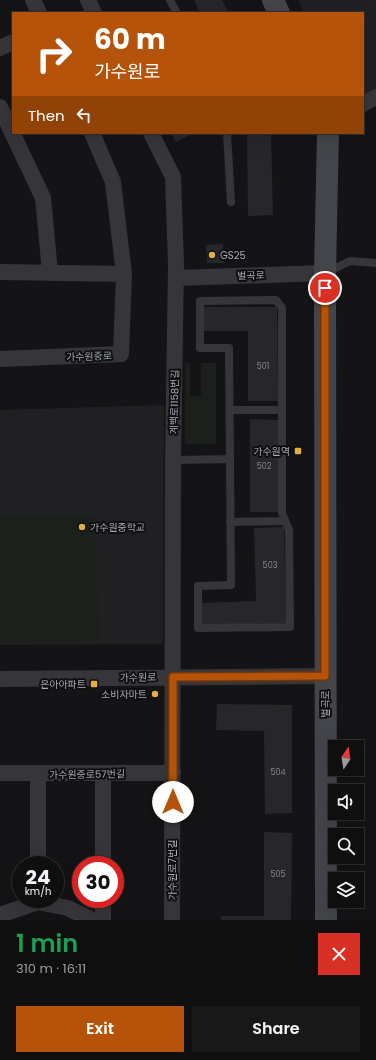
<!DOCTYPE html>
<html lang="en">
<head>
<meta charset="utf-8">
<style>
  :root { --surface:#0f0f10; --page:#181819; --text:#f1f3f6; --muted:#9b9c9f; --line:#2f2f30; --accent:#b45309 }
  body { margin:0; font-family:Poppins,"Noto Sans KR",sans-serif; background:var(--page); color:var(--text); height:100vh; display:flex; flex-direction:column; font-size:15px; white-space:nowrap }
  * { box-sizing:border-box; margin:0 }
  p { font-size:13px; color:var(--muted) }
  .icon { flex:none; width:22px; height:22px; fill:none; stroke:currentColor; stroke-width:2; stroke-linecap:round; stroke-linejoin:round }
  .map { position:relative; height:920px; overflow:hidden }
  .details { display:flex; flex-direction:column; background:var(--surface); flex:1 }
  .details>* { flex:none }
  .top-card { position:absolute; left:12px; top:12px; width:352px; height:122px; border-radius:0px; box-shadow:0 4px 16px #0002,0 0 0 1px var(--line); background:#b45309; color:#fff; overflow:hidden }
  .needle { width:26px; rotate:12deg }
  .buttons { position:absolute; left:328px; top:740px; display:grid; gap:8px }
  .buttons a { display:grid; place-items:center; width:36px; height:36px; border-radius:0px; background:var(--surface); box-shadow:0 4px 16px #0002,0 0 0 1px var(--line); font-size:20px }
  .speed { position:absolute; left:12px; top:856px; display:flex; gap:8px; font-size:20px; font-weight:700; text-align:center }
  .speed>* { display:grid; place-content:center; width:52px; height:52px; border-radius:50%; background:var(--surface); box-shadow:0 4px 16px #0002,0 0 0 1px var(--line); line-height:1 }
  .speed small { font-size:10px; font-weight:400 }
  .speed .limit { border:6px solid #d22; background:#fff; color:#111 }
  .pin { position:absolute; display:grid; place-items:center; width:34px; height:34px; color:#fff; margin:-17px; border:2px solid #fff; border-radius:50%; box-shadow:0 1px 4px #0007 }
  .me { position:absolute; width:44px; margin:-22px; rotate:0deg; stroke-linejoin:round; filter:drop-shadow(0 0 3px #0008) }
  .turn { display:flex; align-items:center; gap:14px; height:84px; padding:0 16px; font-size:18px }
  .turn .icon { width:52px; height:52px; stroke-width:2.5 }
  .turn b { display:block; font-size:28px; line-height:34px }
  .then { display:flex; align-items:center; height:38px; padding:0 16px; background:#0003; gap:8px; font-size:15px }
  .round { display:grid; place-items:center; flex:none; width:42px; height:42px; border-radius:0px; background:var(--page) }
  .overview { display:flex; align-items:center; justify-content:space-between; height:68px; padding:0 16px }
  h1 { font-size:24px; font-weight:600; line-height:30px; color:#1e9e55 }
  .primary-button { display:flex; gap:8px; margin-top:auto; padding:8px 16px }
  .primary-button a { flex:1; height:46px; border-radius:0px; background:var(--accent); color:#fff; font-size:16px; font-weight:600; line-height:46px; text-align:center }
  .primary-button a+a { background:var(--page); color:var(--text) }
  .map>svg:first-child { display:block }
  .built { fill:#202023 }
  .green { fill:#1b201c }
  .building { fill:#27272a }
  .lines { fill:none; stroke-linecap:round; stroke-linejoin:round }
  .lane { stroke:#36363a; stroke-width:8 }
  .street { stroke:#36363a; stroke-width:16 }
  .secondary { stroke:#44454a; stroke-width:22 }
  .route-casing { stroke:#753606; stroke-width:10 }
  .route { stroke:#b45309; stroke-width:7 }
  .poi-dot { fill:#e1af41; stroke:#0f0f11; stroke-width:1.5 }
  .labels { text-anchor:middle; stroke-width:4; stroke-linejoin:round; paint-order:stroke }
  .number-label { font-size:8px; fill:#868992 }
  .poi-label { font-size:10px; fill:#a7abb5; stroke:#0f0f11; text-anchor:end }
  .street-label { font-size:10px; fill:#a7abb5; stroke:#0f0f11 }
</style>
</head>
<body>
<div class="map">
<svg width="376" height="920" viewBox="0 0 376 920">
  <rect width="100%" height="100%" fill="#141416"/>
  <path class="built" d="M298 0H376V89L363 95V13H304Z
    M164 405 163 644 0 645V410Z"/>
  <path class="green" d="M185 363H190V396H201V363H216V444H185Z
    M0 515H95L99 641 0 642Z"/>
  <path class="building" d="M194 0H222L229 13H200Z
    M171 133H194L176 142Z
    M247 133H271L273 215 248 216Z
    M223 244 224 263H207L206 245Z
    M204 307H277L278 401H248V331H204Z
    M250 419 278 420V512H250Z
    M284 527 286 623 201 625V603L256 601 254 528Z
    M217 704 292 705V813L265 814 264 731 216 730Z
    M264 832 292 833 291 920H221V916H264Z"/>
  <g class="lines">
    <path class="lane" d="M170 0 177 13
      M227 133 231 202
      M328 272 350 261 376 263
      M230 410H282V513L289 530 290 627 198 628V586L231 585 230 459
      M173 460 230 459 229 348H200V301L276 300 282 308V410
      M230 522 285 521"/>
    <path class="street" d="M33 0 39 13
      M88 0 94 13
      M0 48 13 42
      M363 104 376 97
      M0 107 43 198 50 272
      M151 133 173 177 176 264 173 460 172 920
      M0 272 124 274
      M176 278 325 273
      M0 359 121 354 124 274 113 182 92 133
      M0 679 325 676
      M0 773H173
      M38 865V774
      M103 865V773
      M0 915 38 902 68 908 92 920
      M103 920V899"/>
    <path class="secondary" d="M273 0 279 13
      M326 920 325 273 328 133"/>
  </g>
  <g class="lines">
    <g class="route-casing">
      <path id="route" d="M173 802V677L325 676V288"/>
    </g>
    <use href="#route" class="route"/>
  </g>
  <g class="poi-dot">
    <circle cx="212" cy="255" r="4"/>
    <rect x="294" y="447" width="8" height="8" rx="2"/>
    <circle cx="82" cy="527" r="4"/>
    <rect x="90" y="680" width="8" height="8" rx="2"/>
    <circle cx="155" cy="694" r="4"/>
  </g>
  <g class="labels">
    <g class="number-label">
      <text x="263" y="369">501</text>
      <text x="264" y="469">502</text>
      <text x="270" y="568">503</text>
      <text x="278" y="775">504</text>
      <text x="278" y="877">505</text>
    </g>
    <g class="poi-label">
      <text x="220" y="259" text-anchor="start">GS25</text>
      <text x="290" y="455">가수원역</text>
      <text x="90" y="531" text-anchor="start">가수원중학교</text>
      <text x="86" y="688">은아아파트</text>
      <text x="147" y="698">소비자마트</text>
    </g>
    <g class="street-label">
      <text transform="translate(251 275) rotate(-2)" y="4">벌곡로</text>
      <text transform="translate(89 356) rotate(-2)" y="4">가수원중로</text>
      <text transform="translate(174 402) rotate(-89)" y="4">계백로1158번길</text>
      <text transform="translate(138 677) rotate(-1)" y="4">가수원로</text>
      <text transform="translate(325 704) rotate(-90)" y="4">벌곡로</text>
      <text transform="translate(87 774) rotate(-1)" y="4">가수원중로57번길</text>
      <text transform="translate(172 870) rotate(-90)" y="4">가수원로7번길</text>
    </g>
  </g>
</svg>
<div class="buttons">
<a><svg class="needle" viewBox="-14 -14 28 28"><path d="M0-13l5 13h-10z" fill="#e53935"/><path d="M0 13l5-13h-10z" fill="#9b9c9f"/></svg></a>
<a><svg class="icon" aria-label="sound" viewBox="0 0 24 24"><path d="M4 9h4l5-4v14l-5-4H4zM17 9q2 3 0 6"/></svg></a>
<a><svg class="icon" aria-label="search" viewBox="0 0 24 24"><circle cx="10" cy="10" r="6"/><path d="M15 15l6 6"/></svg></a>
<a><svg class="icon" aria-label="layers" viewBox="0 0 24 24"><path d="M12 4l9 5-9 5-9-5zM3 14l9 5 9-5"/></svg></a>
</div>
<div class="speed"><div>24<small>km/h</small></div><div class="limit">30</div></div>
<div class="pin" style="left:325px;top:288px;background:#d93025"><svg class="icon" aria-label="arrive" viewBox="0 0 24 24"><path d="M6 21V4h12l-3 4 3 4H6"/></svg></div>
<svg class="me" style="left:173px;top:802px" viewBox="-20 -20 40 40"><circle r="19" fill="#fff"/><path d="M0-13L10 11 0 6-10 11z" fill="#b45309"/></svg>
<div class="top-card">
<div class="turn"><svg class="icon" aria-label="right" viewBox="0 0 24 24"><path d="M7 20v-9h11M14 6l5 5-5 5"/></svg><div><b>60 m</b>가수원로</div></div>
<div class="then">Then<svg class="icon" aria-label="left" viewBox="0 0 24 24"><path d="M17 20v-9H6M10 6l-5 5 5 5"/></svg></div>
</div>
</div>
<section class="details">
<div class="overview"><div><h1>1 min</h1><p>310 m · 16:11</p></div><a class="round" style="background:#d93025;color:#fff"><svg class="icon" aria-label="close" viewBox="0 0 24 24"><path d="M6 6l12 12M18 6L6 18"/></svg></a></div>
<div class="primary-button"><a>Exit</a><a>Share</a></div>
</section>
</body>
</html>
